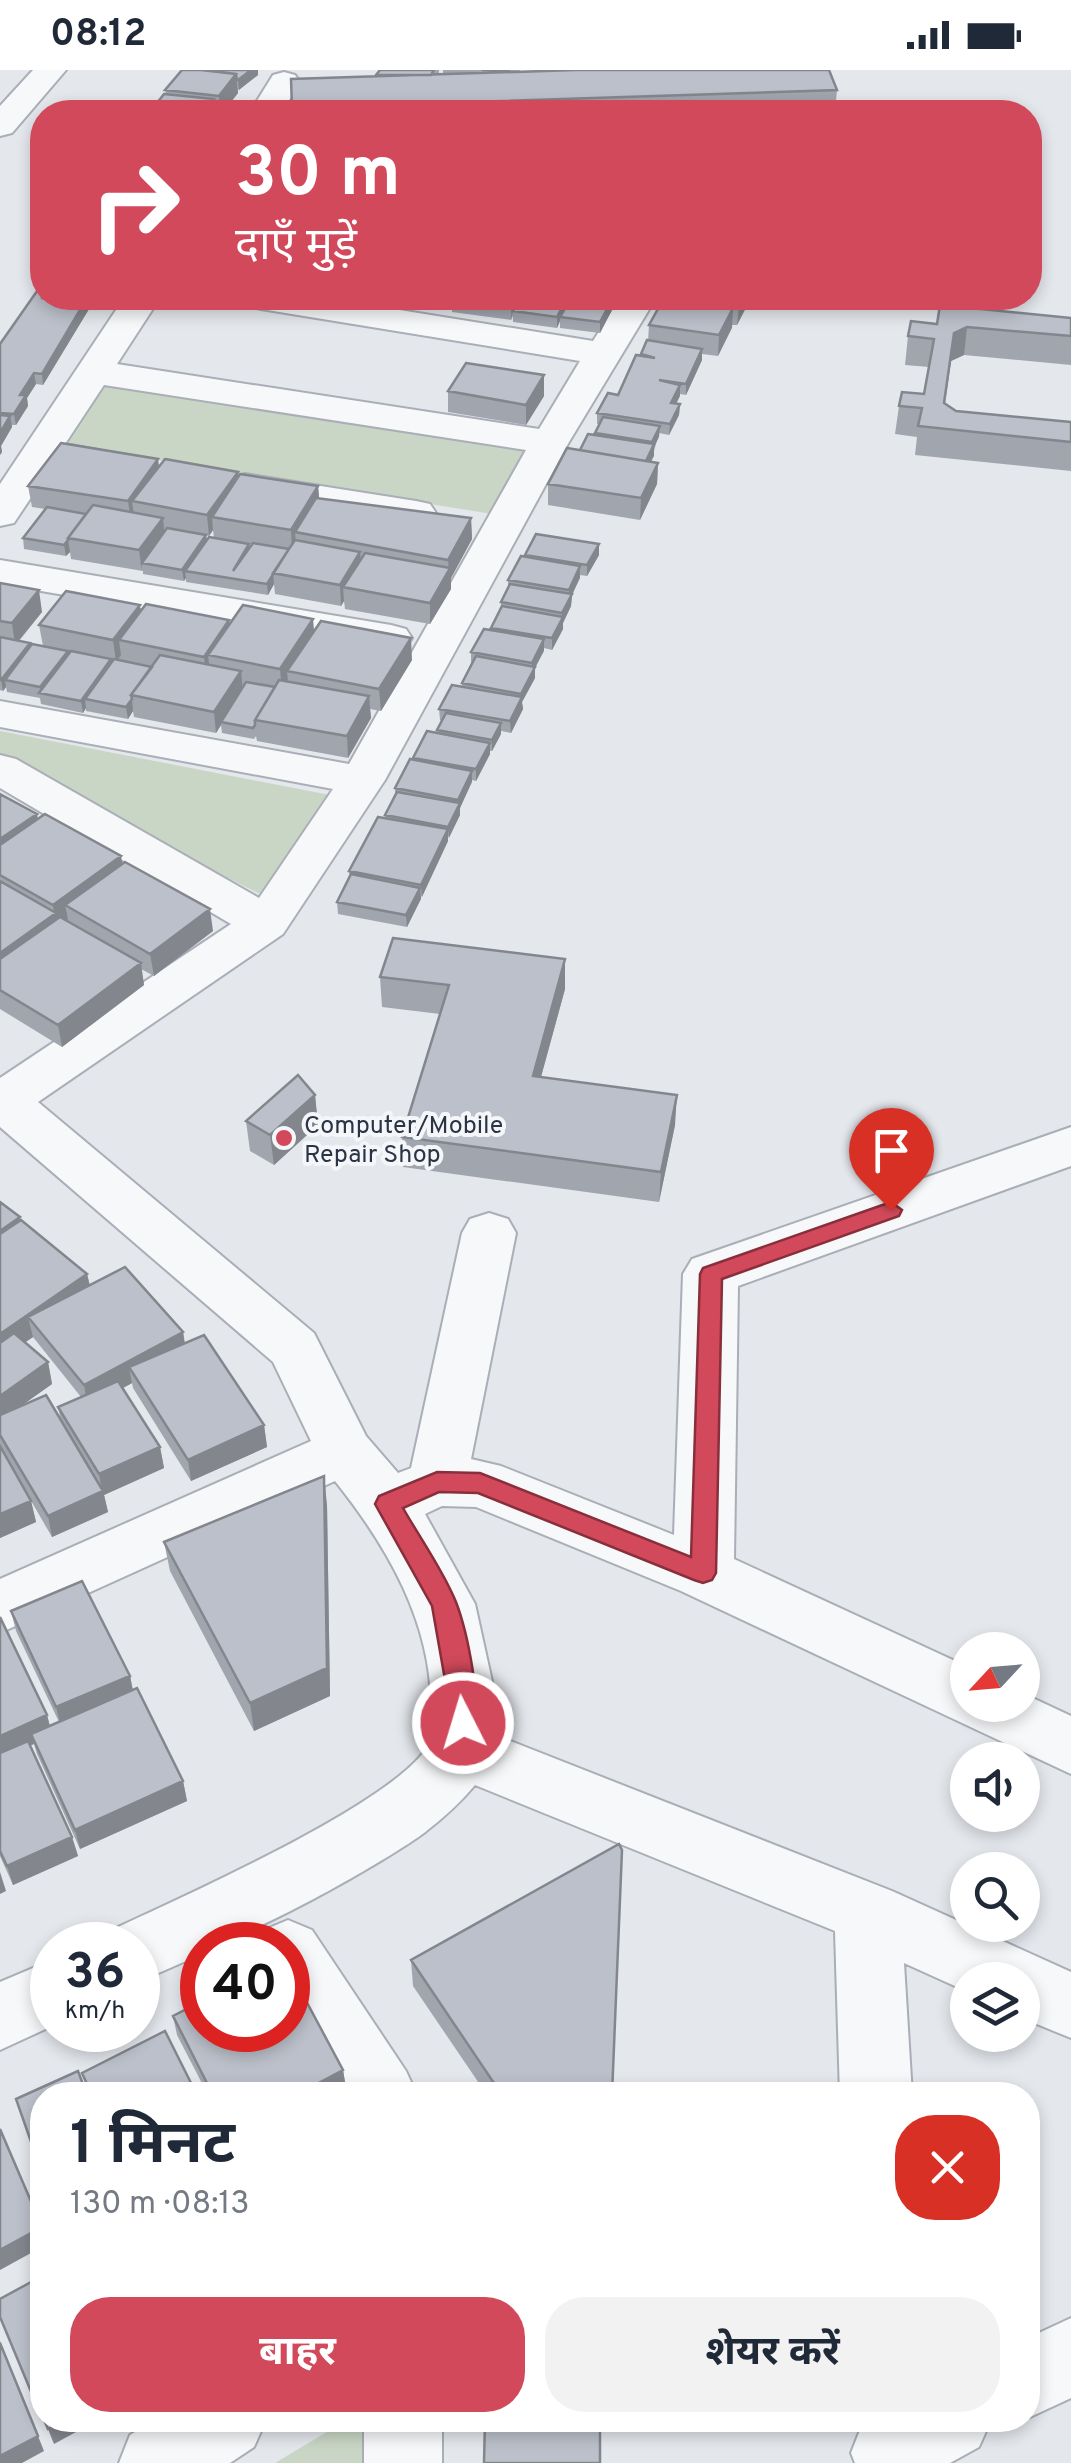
<!DOCTYPE html>
<html lang="hi">
<head>
<meta charset="utf-8">
<style>
  :root { --surface:#fff; --page:#f2f2f3; --text:#1f2937; --muted:#747a83; --accent:#d1495b }
  body { margin:0; font-family:Overpass,"Noto Sans Devanagari",sans-serif; background:var(--page); color:var(--text); height:100vh; display:flex; flex-direction:column; font-size:38px; white-space:nowrap }
  * { box-sizing:border-box; margin:0 }
  p { font-size:32px; color:var(--muted) }
  .icon { flex:none; width:55px; height:55px; fill:none; stroke:currentColor; stroke-width:2; stroke-linecap:round; stroke-linejoin:round }
  .map { position:relative; flex:1; overflow:hidden }
  .sheet { position:absolute; left:30px; top:2012px; width:1010px; height:350px; display:flex; flex-direction:column; background:var(--surface); border-radius:40px; box-shadow:0 5px 15px #0003 }
  .sheet>* { flex:none }
  .hud { position:absolute; left:30px; top:30px; width:1012px; height:210px; border-radius:40px; box-shadow:0 5px 15px #0003; background:#d1495b; color:#fff; overflow:hidden }
  .needle { width:65px; rotate:244deg }
  .buttons { position:absolute; left:950px; top:1562px; display:grid; gap:20px }
  .buttons a { display:grid; place-items:center; width:90px; height:90px; border-radius:50%; background:var(--surface); box-shadow:0 5px 15px #0003; font-size:50px }
  .speed { position:absolute; left:30px; top:1852px; display:flex; gap:20px; font-size:50px; font-weight:700; text-align:center }
  .speed>* { display:grid; place-content:center; width:130px; height:130px; border-radius:50%; background:var(--surface); box-shadow:0 5px 15px #0003; line-height:1 }
  .speed small { font-size:25px; font-weight:400 }
  .speed .limit { border:15px solid #d22; background:#fff; color:#111 }
  .pin { position:absolute; display:grid; place-items:center; width:85px; height:85px; color:#fff; margin:-102px -42px; border-radius:50% 50% 50% 0; rotate:-45deg; box-shadow:0 0 10px #0007 }
  .pin .icon { rotate:45deg }
  .me { position:absolute; width:110px; margin:-55px; rotate:355deg; stroke-linejoin:round; filter:drop-shadow(0 0 8px #0008) }
  .turn { display:flex; align-items:center; gap:35px; height:210px; padding:0 40px; font-size:45px }
  .turn .icon { width:130px; height:130px; stroke-width:2.5 }
  .turn b { display:block; font-size:70px; line-height:85px }
  .round { display:grid; place-items:center; flex:none; width:105px; height:105px; border-radius:40px; background:var(--page) }
  .summary { display:flex; align-items:center; justify-content:space-between; height:170px; padding:0 40px }
  h1 { font-size:60px; font-weight:700; line-height:75px }
  .action { display:flex; gap:20px; margin-top:auto; padding:20px 40px }
  .action a { flex:1; height:115px; border-radius:40px; background:var(--accent); color:#fff; font-size:40px; font-weight:700; line-height:115px; text-align:center }
  .action a+a { background:var(--page); color:var(--text) }
  .status { display:flex; justify-content:space-between; align-items:center; height:70px; padding:0 50px; background:var(--surface); direction:ltr }
  .status svg { height:28px; fill:currentColor }
  .map>svg:first-child { display:block }
  .green { fill:#c9d6c5 }
  .lines { fill:none; stroke-linecap:round; stroke-linejoin:round }
  .minor-casing { stroke:#a9aeb7; stroke-width:4 }
  .minor { fill:#f7f8fa; fill-rule:evenodd }
  .wall { fill:#a1a5ae; fill-rule:evenodd }
  .shaded-wall { fill:#83868d }
  .building { fill:#bbc0ca; stroke:#83868d; stroke-width:2.5 }
  .route { fill:#d1495b; stroke:#882f3b; stroke-width:2.5 }
  .poi-dot { fill:#d1495b; stroke:#f4f6f9; stroke-width:4 }
  .labels { text-anchor:middle; stroke-width:8; stroke-linejoin:round; paint-order:stroke }
  .poi-label { font-size:25px; fill:#2b3445; stroke:#f4f6f9; text-anchor:start }
</style>
</head>
<body>
<div class="status"><b>08:12</b><svg viewBox="0 0 49 12"><path d="M0 12V9h3v3zM5 12V6h3v6zM10 12V3h3v9zM15 12V0h3v12zM26 1h20v11H26zM47 4h2v5h-2z"/></svg></div>
<div class="map">
<svg width="1071" height="2393" viewBox="0 0 1071 2393">
  <rect width="100%" height="100%" fill="#e4e7ec"/>
  <path class="green" d="M106 313 528 378 492 444 58 374Z
    M0 661 330 725 264 826 0 694Z
    M347 2350H373L371 2393H275Z"/>
  <g class="lines">
    <g class="minor-casing">
      <path id="minor" d="M33 0H66L12 63 0 66V36Z
        M284 2 295 5 300 12 282 42H250L273 5Z
        M124 228H160L117 294 539 359 580 291 261 239 248 236 243 228H325L593 271 620 228H656L569 372 385 710 283 864 38 1032 314 1263 366 1366 398 1403 411 1398 462 1163 470 1149 489 1143 508 1149 516 1163 471 1389 501 1396 674 1465 683 1204 692 1189 1071 1057V1096L738 1216 734 1489 968 1597V1635H1022V1623L1071 1646V1704L681 1521 476 1437 442 1436 425 1444 475 1534 495 1625V1665L892 1821 1071 1902V1968L1022 1948V1910H968V1922L904 1893 912 2025H840L835 1861 475 1715C460 1733 443 1748 424 1763 389 1789 240 1875 202 1875V1884L138 1912V1875H107L114 1859C182 1827 393 1734 428 1676 434 1666 431 1650 431 1638 432 1553 387 1476 335 1411L0 1563V1509L311 1371 273 1292 0 1057V1008L231 854 0 718V685L16 689 259 828 333 719 0 657V631L349 694 526 380 104 315 65 374 139 388 145 396 139 404 125 408 52 396 14 453 0 456V414Z
        M245 404 416 431 430 434 436 443 430 452 416 455 231 424 225 416 231 408Z
        M0 490 391 555 406 559 412 568 406 577 391 581 0 514Z
        M288 1850 312 1860 406 2001 417 2025H341L288 1942V1875H257L264 1860Z
        M52 1890V1956L0 1980V1912Z
        M1071 2248V2328L1028 2348V2268Z
        M155 2350H266L254 2377 230 2393H119L130 2365Z
        M364 2350H442V2393H364Z
        M873 2350H991L979 2377 950 2393H855L851 2383 862 2355Z"/>
    </g>
    <use href="#minor" class="minor"/>
  </g>
  <path class="wall" d="M182 0H258V5L238 20V23L223 42H150L166 24 165 20Z
    M434 0H439V4H443V0H520L519 2 837 20 835 42H292L291 9 377 6Z
    M42 214 100 228 93 239H89L43 315 36 314 27 328 28 336 16 355H12V357L1 376 2 382 0 385V274Z
    M384 228H622L620 231 613 230V238L600 263 560 258V251L557 258 513 252V246L511 250 452 242V232L447 240 384 231Z
    M670 228H751L737 255H732L718 286 702 284V290L686 325 680 324 676 334H680L679 345 669 365 659 363 651 392 658 393 657 414 640 450 548 435V414L595 365 600 354H597V343L618 325 648 271 649 255Z
    M1071 248V295L964 285 951 291 945 333 956 341 1071 352V401L915 385 917 367 895 364 899 336 924 324 929 297 905 295 908 266 937 254Z
    M544 305V326L526 355 448 342V321Z
    M159 396 318 416 319 428 471 448 472 469 451 508V519L430 554 345 539 344 531 341 536 275 524 274 514 268 525 186 512V508L184 511 143 504V501L71 489 70 482 66 486 24 479 23 468 45 439 32 437 28 416ZM213 460 214 468 207 470 206 465 209 466ZM228 470 252 474 250 478Z
    M599 474V485L587 506 580 505 572 525 571 536 563 553V559L552 580 544 578 535 598V608L522 632 523 639 511 663 501 661V664L492 681H490V684L476 711 472 710 460 738V745L448 768V771L407 857 338 844 337 832 350 808 349 801 385 748V745L395 725V718L413 688 438 663 442 651 440 650 439 639 462 616V613L471 593V582L491 560 501 539V532L508 518V510L525 487V485Z
    M0 513 42 542 19 571 30 573V577L43 576 39 555 140 535V541L229 550V555L314 560 412 590 381 641 370 639 371 648 348 688 257 671 256 666 254 669 222 663 221 655 216 663 134 647 133 641 128 649 86 641V638L83 643 41 634 40 628 7 622 6 617 3 621 0 620Z
    M0 724 37 744V749L123 794 213 861 154 906 141 899 144 915 62 977 0 939Z
    M380 907 565 919 541 1007 675 1055 659 1132 403 1097 402 1067 440 944 382 937Z
    M315 1025 318 1055 274 1095 250 1081 246 1051Z
    M0 1132 20 1151 87 1204 90 1215 183 1262 185 1273 264 1355 267 1377 191 1411 133 1318 132 1313 123 1318 160 1377 164 1398 104 1425 108 1442 52 1467 8 1391 31 1431 36 1452 0 1468ZM33 1267 81 1327 58 1337 61 1351 22 1335 52 1314 48 1292 25 1272Z
    M327 1435 330 1626 254 1661 170 1501 164 1472Z
    M11 1541 130 1606 133 1620 183 1711 187 1731 80 1779 37 1684 34 1674 30 1675 72 1767 78 1786 13 1815 0 1786V1547L47 1645 50 1656 59 1652 16 1561Z
    M411 1890 612 2025H487L413 1916Z
    M173 1946 343 2000 346 2018 332 2025H208L177 1965Z"/>
  <path class="shaded-wall" d="M251 0H258V5L239 20 238 10Z
    M236 4 238 23 223 42H220L219 26Z
    M214 29 215 42H204Z
    M87 228 89 239 43 315 42 304Z
    M92 228H100L93 239Z
    M447 228H452V232L447 240Z
    M512 228H523L513 241 511 250Z
    M567 228H571L560 247V251L557 258V247Z
    M613 228V238L600 263V252Z
    M742 228H751L737 255 739 235Z
    M733 238 732 258 718 286 719 265Z
    M967 257 964 285 951 291 940 362 954 263Z
    M702 279V290L686 325V314Z
    M34 303 36 314 27 328 28 336 16 355 14 344 20 325Z
    M544 305V326L526 355V335Z
    M680 315V326L671 344V333Z
    M680 334 679 345 669 365 670 354Z
    M10 346 12 357 1 376 2 382 0 385V363Z
    M660 356 659 367 654 377V386L644 405V394L651 380 652 372Z
    M158 389 161 410 132 431 134 447 131 452 128 431Z
    M658 393 657 414 640 450 641 428Z
    M238 402 240 423 212 447 213 460 209 466 207 445Z
    M318 416 320 437 295 462 296 474 292 481 291 460Z
    M163 448 165 469 142 493V501L139 480Z
    M471 448 472 469 451 508V519L430 554V533L449 500 448 490Z
    M206 465 208 476 185 501 186 508 184 511 182 500Z
    M68 470 70 482 66 486 64 475Z
    M599 474V485L587 506V495Z
    M360 482 362 503 343 517 344 531 341 536 340 515Z
    M580 496V508L572 525 571 536 563 553V559L552 580V568L562 549V543L569 530V520Z
    M273 503 274 514 268 525 267 514Z
    M39 520 42 542 15 575 12 553Z
    M140 535 142 557 119 570 121 585 116 592 113 570Z
    M313 549 315 570 287 601 288 611 282 621 280 599Z
    M229 550 231 572 208 585 210 602 206 608 204 587Z
    M411 568 412 590 381 641 379 619Z
    M544 569V581L535 598V608L522 632 523 639 511 663 510 651 521 630V624L532 602V593Z
    M30 573 32 584 5 610 6 617 3 621 1 610Z
    M68 581 70 593 41 623 40 617Z
    M111 589 113 601 85 629 86 638 83 643 81 631Z
    M241 601 243 622 221 652V655L216 663 214 642Z
    M369 626 371 648 348 688 347 666Z
    M132 629 133 641 128 649 126 637Z
    M501 653V664L492 681V670Z
    M490 673V684L476 711V699Z
    M472 701V712L460 738V745L449 768 448 757 458 736V730Z
    M37 744 41 766 0 794V769Z
    M448 759V771L422 827 421 815Z
    M121 786 125 808 65 835 68 849 0 908V883L54 844 53 835Z
    M420 818 421 829 407 857 406 845Z
    M210 839 213 861 154 906 150 884Z
    M565 889V919L533 1036V1006Z
    M141 893 144 915 62 977 58 955Z
    M315 1025 318 1055 274 1095 270 1065Z
    M677 1025 675 1055 659 1132 661 1102Z
    M20 1147 24 1169 0 1186V1161Z
    M87 1204 92 1226 28 1247 33 1267 0 1290V1264Z
    M183 1262 186 1284 129 1297 132 1313 88 1337 84 1315Z
    M48 1292 52 1314 0 1351V1326Z
    M264 1355 267 1377 191 1411 188 1390Z
    M160 1377 164 1398 104 1425 108 1442 52 1467 48 1446 102 1422 99 1404Z
    M324 1406 327 1435 330 1626 254 1661 250 1633Z
    M31 1431 36 1452 0 1468V1444Z
    M130 1606 134 1627 61 1657 56 1637Z
    M47 1645 52 1665 31 1664 34 1674 0 1688V1666Z
    M183 1711 187 1731 80 1779 75 1760Z
    M72 1767 78 1786 13 1815 7 1796Z
    M0 1802 6 1821 0 1824Z
    M343 2000 346 2018 332 2025H296Z
    M42 2157V2177L0 2200V2180Z
    M0 2271 44 2381 22 2393H0Z
    M64 2350H98L54 2374 48 2359Z"/>
  <path class="building" d="M182 0H201L236 4 219 26 165 20Z
    M201 0H251L238 10H237L236 4Z
    M380 0H434L431 5H376Z
    M482 0H509L507 2Z
    M576 0H829L837 20 292 38 291 9Z
    M164 24 214 29 204 42H150Z
    M42 214V228H92H87L42 304 34 303 20 325H26L14 344 0 343V274Z
    M521 228H567L557 247 513 241Z
    M571 228H613L600 252 560 247Z
    M664 228 733 238 719 265 649 255Z
    M686 228H742L739 235Z
    M940 235 1071 248V266L967 257 954 263 944 333 956 341 1071 352V372L918 356 922 338 899 336 902 322 924 324 934 269 908 266 911 251 937 254Z
    M647 270 702 279 686 314 659 310 680 315 671 333 680 334 670 354 597 343 608 323 618 325 636 285 655 288 641 284Z
    M466 293 544 305 526 335 448 321Z
    M0 345 10 346 0 363Z
    M603 347 660 356 652 372 595 363Z
    M588 364 654 374 646 391 580 380Z
    M61 373 158 389 128 431 28 416Z
    M567 378 658 393 641 428 548 414Z
    M165 389 238 402 207 445 132 431Z
    M240 404 318 416 291 460 212 447Z
    M316 428 471 448 448 490 295 462Z
    M93 435 163 448 139 480 68 468Z
    M47 437 86 444 68 468V470L64 475 23 468Z
    M167 458 206 465 182 500 142 493Z
    M536 464 599 474 587 495 525 485Z
    M209 467 249 474 233 501 253 473 289 479 267 514 185 501Z
    M295 470 360 482 340 515 273 503Z
    M365 483 450 498 430 533 343 517Z
    M521 486 580 496 569 520 508 510Z
    M0 513 39 520 12 553 0 551Z
    M510 514 572 524 562 543 501 532Z
    M66 521 140 535 113 570 39 555Z
    M146 534 229 550 204 587 119 570Z
    M243 535 313 549 280 599 208 585Z
    M502 536 563 547 552 568 491 558Z
    M321 551 411 568 379 619 287 601Z
    M484 559 544 569 532 593 471 582Z
    M0 567 30 573 1 610 0 609Z
    M32 574 68 581 40 617 5 610Z
    M71 581 111 589 81 631 39 623Z
    M160 585 241 601 214 642 131 625Z
    M476 586 535 597 521 624 462 613Z
    M114 589 152 597 131 625 132 629 126 637 85 629Z
    M279 610 369 626 347 666 255 650Z
    M246 612 275 617 255 650V655L253 658 221 652Z
    M452 615 522 627 510 651 439 639Z
    M446 643 501 653 492 670 437 660Z
    M427 661 490 673 476 699 413 688Z
    M410 689 472 701 458 730 395 718Z
    M397 722 460 733 448 757 385 745Z
    M0 724 37 744 0 769Z
    M45 744 121 786 53 835 0 805V775Z
    M378 747 448 759 421 815 349 801Z
    M125 792 210 839 150 884 65 835Z
    M351 804 420 818 406 845 337 832Z
    M0 811 56 843 0 883Z
    M60 847 141 893 58 955 0 920V889Z
    M393 868 565 889 533 1006 677 1025 661 1102 402 1067 449 915 380 907Z
    M298 1005 315 1025 270 1065 246 1051Z
    M0 1132 20 1147 0 1161Z
    M21 1150 87 1204 0 1264V1164Z
    M125 1197 183 1262 84 1315 28 1247Z
    M14 1263 48 1292 0 1326V1273Z
    M204 1265 264 1355 188 1390 129 1297Z
    M118 1311 160 1377 99 1404 58 1337Z
    M46 1325 103 1421 48 1446 0 1365V1345Z
    M0 1376 31 1431 0 1444Z
    M324 1406 327 1598 250 1633 164 1472Z
    M82 1511 130 1606 56 1637 11 1541Z
    M0 1547 47 1645 0 1666Z
    M137 1618 183 1711 75 1760 31 1664Z
    M28 1671 72 1767 7 1796 0 1781V1683Z
    M619 1774 622 1780 612 2025H502L411 1890Z
    M288 1897 343 2000 296 2025H213L173 1946 202 1931V1960H288Z
    M165 1961 197 2025H92L82 2003Z
    M78 2001 87 2025H42V2103L16 2029Z
    M0 2059 42 2157 0 2180Z
    M42 2206V2348L0 2247V2229Z
    M0 2273 38 2366 0 2386Z
    M44 2350H64L48 2359Z
    M485 2350H600V2393H484Z"/>
  <path class="route" d="M891 1132 902 1140 899 1146 722 1209 716 1503 712 1510 703 1513 694 1510 478 1423 439 1422 403 1438C420 1468 443 1500 456 1532 466 1558 484 1637 472 1661L463 1664 454 1661 432 1536 375 1434 379 1426 437 1402 480 1403 691 1487 700 1204 703 1198Z"/>
  <circle class="poi-dot" cx="284" cy="1068" r="10"/>
  <g class="labels">
    <g class="poi-label">
      <text x="304" y="1063">Computer/Mobile<tspan x="304" dy="29">Repair Shop</tspan></text>
    </g>
  </g>
</svg>
<div class="buttons">
<a><svg class="needle" viewBox="-14 -14 28 28"><path d="M0-13l5 13h-10z" fill="#e53935"/><path d="M0 13l5-13h-10z" fill="#747a83"/></svg></a>
<a><svg class="icon" aria-label="sound" viewBox="0 0 24 24"><path d="M4 9h4l5-4v14l-5-4H4zM17 9q2 3 0 6"/></svg></a>
<a><svg class="icon" aria-label="search" viewBox="0 0 24 24"><circle cx="10" cy="10" r="6"/><path d="M15 15l6 6"/></svg></a>
<a><svg class="icon" aria-label="layers" viewBox="0 0 24 24"><path d="M12 4l9 5-9 5-9-5zM3 14l9 5 9-5"/></svg></a>
</div>
<div class="speed"><div>36<small>km/h</small></div><div class="limit">40</div></div>
<div class="pin" style="left:891px;top:1140px;background:#d93025"><svg class="icon" aria-label="arrive" viewBox="0 0 24 24"><path d="M6 21V4h12l-3 4 3 4H6"/></svg></div>
<svg class="me" style="left:463px;top:1653px" viewBox="-20 -20 40 40"><circle r="17" fill="#d1495b" stroke="#fff" stroke-width="3"/><path d="M0-11L8 9 0 5-8 9z" fill="#fff"/></svg>
<div class="hud">
<div class="turn"><svg class="icon" aria-label="right" viewBox="0 0 24 24"><path d="M7 20v-9h11M14 6l5 5-5 5"/></svg><div><b>30 m</b>दाएँ मुड़ें</div></div>
</div>
<section class="sheet">
<div class="summary"><div><h1>1 मिनट</h1><p>130 m · 08:13</p></div><a class="round" style="background:#d93025;color:#fff"><svg class="icon" aria-label="close" viewBox="0 0 24 24"><path d="M6 6l12 12M18 6L6 18"/></svg></a></div>
<div class="action"><a>बाहर</a><a>शेयर करें</a></div>
</section>
</div>
</body>
</html>
